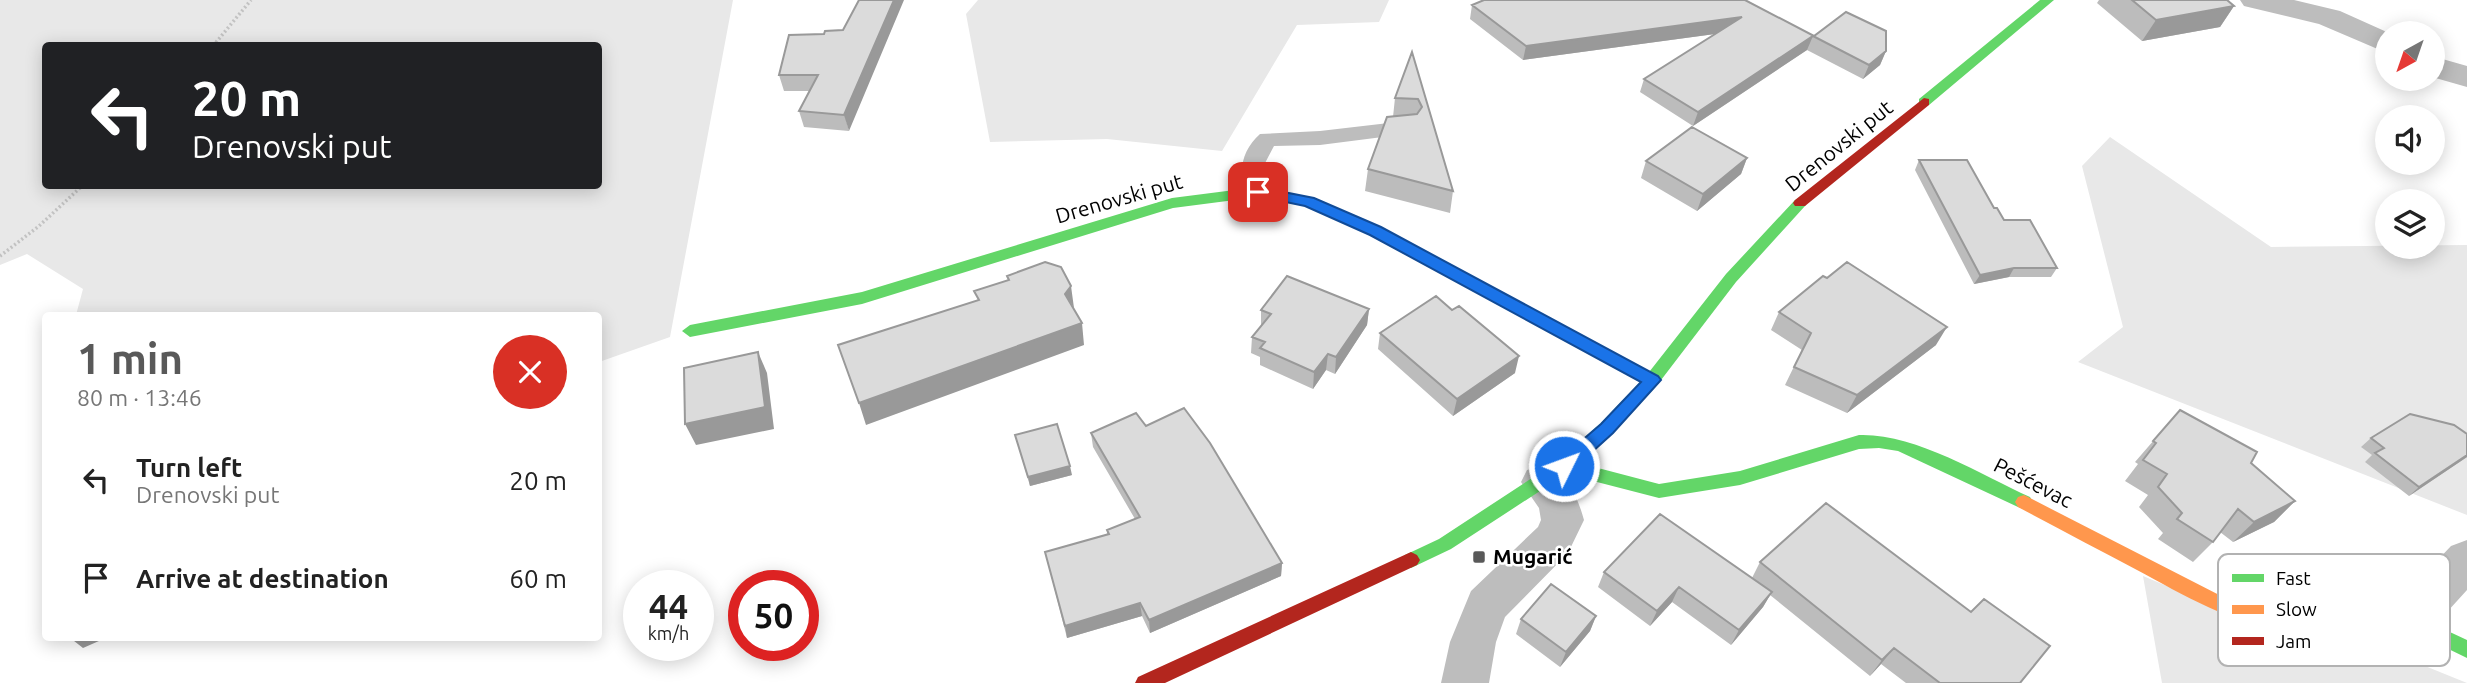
<!DOCTYPE html>
<html lang="en">
<head>
<meta charset="utf-8">
<style>
  :root { --surface:#fff; --page:#f2f2f2; --text:#222; --muted:#767676; --accent:#595959 }
  body { margin:0; font-family:Ubuntu,sans-serif; background:var(--page); color:var(--text); height:100vh; display:flex; flex-direction:column; font-size:26px; white-space:nowrap }
  * { box-sizing:border-box; margin:0 }
  p { font-size:23px; color:var(--muted) }
  .icon { flex:none; width:38px; height:38px; fill:none; stroke:currentColor; stroke-width:2; stroke-linecap:round; stroke-linejoin:round }
  .map { position:relative; flex:1; overflow:hidden }
  .panel { position:absolute; left:42px; top:312px; width:560px; height:329px; display:flex; flex-direction:column; background:var(--surface); border-radius:7px; box-shadow:0 4px 18px #0003 }
  .panel>* { flex:none }
  .banner { position:absolute; left:42px; top:42px; width:560px; height:147px; border-radius:7px; box-shadow:0 4px 18px #0003; background:#202124; color:#fff; overflow:hidden }
  .needle { width:46px; rotate:220deg }
  .tools { position:absolute; left:2375px; top:21px; display:grid; gap:14px }
  .tools a { display:grid; place-items:center; width:70px; height:70px; border-radius:50%; background:var(--surface); box-shadow:0 4px 18px #0003; font-size:35px }
  .speed { position:absolute; left:623px; top:570px; display:flex; gap:14px; font-size:35px; font-weight:700; text-align:center }
  .speed>* { display:grid; place-content:center; width:91px; height:91px; border-radius:50%; background:var(--surface); box-shadow:0 4px 18px #0003; line-height:1 }
  .speed small { font-size:18px; font-weight:400 }
  .speed .limit { border:10px solid #d22; background:#fff; color:#111 }
  .pin { position:absolute; display:grid; place-items:center; width:60px; height:60px; color:#fff; margin:-30px; border-radius:14px; box-shadow:0 4px 10px #0006 }
  .me { position:absolute; width:77px; margin:-38px; rotate:48deg; stroke-linejoin:round; filter:drop-shadow(0 0 5px #0008) }
  .turn { display:flex; align-items:center; gap:24px; height:147px; padding:0 35px; font-size:32px }
  .turn .icon { width:91px; height:91px; stroke-width:2.5 }
  .turn b { display:block; font-size:49px; line-height:60px }
  .round { display:grid; place-items:center; flex:none; width:74px; height:74px; border-radius:37px; background:var(--page) }
  .overview { display:flex; align-items:center; justify-content:space-between; height:119px; padding:0 35px }
  h1 { font-size:42px; font-weight:600; line-height:52px; color:var(--accent) }
  ul { padding:0; list-style:none }
  li { display:flex; align-items:center; gap:21px; height:98px; padding:0 35px }
  li div { flex:1 }
  li b { display:block; font-size:26px }
  li em { font-style:normal }
  .map>svg:first-child { display:block }
  .green { fill:#e8e8e8; fill-rule:evenodd }
  .lines { fill:none; stroke-linecap:round; stroke-linejoin:round }
  .path { stroke:#c2c2c2; stroke-width:3.5; stroke-dasharray:2 2.5; stroke-linecap:butt }
  .lane { fill:#bdbdbd; fill-rule:evenodd }
  .street { fill:#bdbdbd; fill-rule:evenodd }
  .fast { fill:#63d668; fill-rule:evenodd }
  .slow { fill:#ff974d; fill-rule:evenodd }
  .jam { fill:#b3261e; fill-rule:evenodd }
  .wall { fill:#bcbcbc }
  .shaded-wall { fill:#999 }
  .building { fill:#dbdbdb; stroke:#999; stroke-width:2 }
  .route { fill:#1a73e8; stroke:#114b97; stroke-width:2 }
  .poi-dot { fill:#595959; stroke:#fff; stroke-width:2.5 }
  .labels { text-anchor:middle; stroke-width:5; stroke-linejoin:round; paint-order:stroke }
  .street-label { font-size:21px; fill:#000; stroke:#fff }
  .poi-label { font-size:21px; font-weight:bold; fill:#000; stroke:#fff; text-anchor:start }
  .key { fill:#fff; stroke:#b2b2b2; stroke-width:2 }
  .key-label { font-size:19px; fill:#000 }
</style>
</head>
<body>
<div class="map">
<svg width="2467" height="683" viewBox="0 0 2467 683">
  <rect width="100%" height="100%" fill="#fff"/>
  <path class="green" d="M0 0H733L670 337 599 362 598 315H76L83 289 27 254 0 265ZM46 46H598V186H46Z
    M978 0H1389L1379 22 1297 25 1222 151 1107 139 990 142 966 14Z
    M2110 137 2271 247 2467 245V515L2078 362 2123 327 2082 166Z
    M2143 576 2335 656 2388 651 2467 683H2162Z"/>
  <g class="lines">
    <path class="path" d="M213 46 251 0
      M0 256 39 226 82 186"/>
    <path class="lane" d="M1406 121 1414 123 1417 128 1414 133 1320 145 1274 146 1264 165 1270 192 1266 198 1258 200 1250 198C1236 175 1241 151 1260 134L1320 131Z"/>
    <path class="street" d="M2240 0H2294L2340 11 2389 33 2387 53 2319 24 2244 6Z
      M2432 56 2467 66V87L2432 77Z
      M1542 465C1568 474 1577 495 1584 520L1568 553 1505 617 1496 642 1489 683H1441L1450 642 1471 591 1538 527 1541 520 1539 508 1521 482 1527 470Z
      M2467 540V590L2447 612 2392 633 2376 627 2369 613 2376 599 2415 584 2451 546Z"/>
    <path class="fast" d="M2040 0H2054L1929 105H1919V99Z
      M1258 187 1313 198 1368 221 1370 225 1363 230 1305 205 1258 197 1173 208 862 304 690 337 682 331 690 325 862 292 1172 198Z
      M1800 198 1805 200 1807 203 1805 206 1736 282 1658 384 1613 433 1579 463 1659 484 1740 471 1859 435C1914 433 1980 474 2030 497L2033 502 2030 507 2024 509 2018 507 1898 451 1879 448 1859 449 1740 485 1659 498 1566 474 1451 549 1411 568 1405 565 1402 560 1405 555 1439 539 1558 461 1601 423 1646 376 1726 274 1795 200Z
      M2392 605 2467 640V658L2391 621 2347 627 2340 625 2338 619 2340 613 2347 611Z"/>
    <path class="slow" d="M2024 495 2229 600 2273 614 2321 615 2347 611 2354 613 2356 619 2354 625C2279 652 2200 604 2137 570 2097 549 2057 528 2018 507L2015 502 2018 497Z"/>
    <path class="jam" d="M1924 98 1929 99V105L1805 206H1795L1793 203 1795 200Z
      M1363 220 1658 376 1660 380 1658 384H1646L1358 229 1356 225 1358 221Z
      M1411 552 1417 555 1420 560 1417 565 1165 683H1135L1138 677Z"/>
  </g>
  <path class="wall" d="M2099 0H2227L2234 6 2220 27 2142 41 2097 3Z
    M1472 5 1814 36 1886 51 1880 65 1863 79 1807 50 1693 126 1640 92 1644 79 1715 34 1523 60 1470 19Z
    M824 34 849 131 804 127 799 111 810 91H784L779 75Z
    M1412 52 1453 191 1450 213 1365 191 1368 169 1393 117 1395 98Z
    M1747 158 1741 174 1697 211 1641 178 1646 161Z
    M1919 160 1994 208 2004 220 2057 268 2051 277H2009L1974 284 1915 170Z
    M1369 309 1367 325 1335 374 1326 370 1313 389 1260 365V357L1251 353 1252 337 1261 326V310Z
    M1779 312 1936 345 1847 413 1785 385 1802 350 1771 330Z
    M1380 333 1515 373 1453 416 1378 349Z
    M2180 410 2251 463 2295 501 2274 522 2233 542 2220 532 2213 542 2193 562 2158 539 2163 533 2139 507 2148 495 2125 481 2138 464 2135 462Z
    M1146 426 1282 563 1281 576 1150 633 1142 616 1067 638 1045 552 1107 535V530L1135 519 1093 447 1091 433Z
    M1015 435 1072 475 1030 486Z
    M2371 438 2467 457 2409 496 2365 462 2372 455 2361 447Z
    M1760 562 2020 683H1906L1881 664 1870 676 1770 595 1763 607 1731 645 1672 602 1650 626 1598 587 1604 572 1752 578Z
    M1596 616 1590 631 1560 667 1516 634 1521 619Z"/>
  <path class="shaded-wall" d="M894 0H904L849 131 844 115Z
    M2234 6 2220 27 2142 41 2156 20Z
    M1742 17 1737 31 1523 60 1526 46Z
    M1813 36 1807 50 1693 126 1698 112Z
    M1886 51 1880 65 1863 79 1869 65Z
    M1747 158 1741 174 1697 211 1703 194Z
    M2014 268 2009 277 1974 284 1980 275Z
    M1071 286 1074 308 1065 294Z
    M1369 309 1367 325 1335 374 1336 357Z
    M1082 323 1084 345 866 425 859 403Z
    M1947 327 1936 345 1847 413 1857 395Z
    M758 352 767 373 774 429 696 445 685 424Z
    M1328 354 1326 370 1313 389 1314 372Z
    M1519 356 1515 373 1453 416 1457 399Z
    M2467 455V457L2409 496 2419 487Z
    M1070 466 1072 475 1030 486 1028 477Z
    M2295 501 2274 522 2233 542 2254 522Z
    M1282 563 1281 576 1150 633 1149 620Z
    M1679 587 1672 602 1650 626 1657 611Z
    M1772 592 1763 607 1731 645 1739 630Z
    M1140 603 1142 616 1067 638 1065 626Z
    M1596 616 1590 631 1560 667 1566 652Z
    M69 637H108L83 648Z
    M1894 648 1881 664 1870 676 1882 660Z"/>
  <path class="building" d="M859 0H894L844 115 799 111 818 75H779L789 35 824 34 825 31 843 30Z
    M1484 0H1745L1814 36 1846 12 1886 31V51L1869 65 1813 36 1698 112 1644 79 1742 17 1526 46 1472 5Z
    M2132 0H2227L2234 6 2156 20Z
    M1412 52 1453 191 1368 169 1387 117 1417 114 1422 107 1418 99 1395 98Z
    M1692 127 1747 158 1703 194 1646 161Z
    M1919 160H1967L1994 208H1997L2004 220H2030L2057 268H2014L1980 275Z
    M1045 262 1061 267 1071 286 1065 294 1082 323 859 403 838 345 979 300 974 291 1009 280 1007 276Z
    M1847 262 1947 327 1857 395 1794 367 1811 333 1779 312 1823 276 1827 278Z
    M1287 276 1369 309 1336 357 1328 354 1314 372 1260 348 1265 342 1252 337 1271 314 1261 310Z
    M1436 296 1452 310 1459 306 1519 356 1457 399 1380 333Z
    M758 352 765 407 685 424 684 368Z
    M1184 408 1210 443 1282 563 1149 620 1140 603 1065 626 1045 552 1109 534 1107 530 1140 517 1091 433 1136 413 1146 426Z
    M2180 410 2257 452 2251 463 2295 501 2254 522 2238 509 2213 542 2177 519 2182 513 2158 487 2167 474 2143 460 2156 443 2153 441Z
    M2410 414 2454 425 2467 434V455L2419 487 2375 453 2384 448 2371 438Z
    M1057 424 1070 466 1028 477 1015 435Z
    M1826 503 1971 612 1984 599 2050 646 2020 683H1940L1894 648 1882 660 1760 562Z
    M1660 514 1772 592 1739 630 1679 587 1657 611 1604 572Z
    M1551 584 1596 616 1566 652 1521 619Z"/>
  <path class="route" d="M1258 187 1314 198 1381 227 1658 376 1661 380 1613 433 1571 471H1558L1556 466 1558 461 1601 424 1641 382 1370 235 1305 206 1252 195 1250 192 1252 188Z"/>
  <rect class="poi-dot" x="1472" y="550" width="14" height="14" rx="3.5"/>
  <g class="labels">
    <g class="street-label">
      <text transform="translate(1839 146) rotate(-39)" y="7">Drenovski put</text>
      <text transform="translate(1119 199) rotate(-16)" y="7">Drenovski put</text>
      <text transform="translate(2033 483) rotate(27)" y="7">Pešćevac</text>
    </g>
    <g class="poi-label">
      <text x="1493" y="564">Mugarić</text>
    </g>
  </g>
  <rect x="2218" y="554" width="232" height="112" rx="10" class="key"/>
  <rect x="2232" y="574" width="32" height="8" fill="#63d668"/>
  <rect x="2232" y="605" width="32" height="9" fill="#ff974d"/>
  <rect x="2232" y="637" width="32" height="8" fill="#b3261e"/>
  <g class="key-label">
    <text x="2276" y="585">Fast</text>
    <text x="2276" y="616">Slow</text>
    <text x="2276" y="648">Jam</text>
  </g>
</svg>
<div class="tools">
<a><svg class="needle" viewBox="-14 -14 28 28"><path d="M0-13l5 13h-10z" fill="#e53935"/><path d="M0 13l5-13h-10z" fill="#767676"/></svg></a>
<a><svg class="icon" aria-label="sound" viewBox="0 0 24 24"><path d="M4 9h4l5-4v14l-5-4H4zM17 9q2 3 0 6"/></svg></a>
<a><svg class="icon" aria-label="layers" viewBox="0 0 24 24"><path d="M12 4l9 5-9 5-9-5zM3 14l9 5 9-5"/></svg></a>
</div>
<div class="speed"><div>44<small>km/h</small></div><div class="limit">50</div></div>
<div class="pin" style="left:1258px;top:192px;background:#d93025"><svg class="icon" aria-label="arrive" viewBox="0 0 24 24"><path d="M6 21V4h12l-3 4 3 4H6"/></svg></div>
<svg class="me" style="left:1564px;top:466px" viewBox="-20 -20 40 40"><circle r="17" fill="#1a73e8" stroke="#fff" stroke-width="3"/><path d="M0-11L8 9 0 5-8 9z" fill="#fff"/></svg>
<div class="banner">
<div class="turn"><svg class="icon" aria-label="left" viewBox="0 0 24 24"><path d="M17 20v-9H6M10 6l-5 5 5 5"/></svg><div><b>20 m</b>Drenovski put</div></div>
</div>
<section class="panel">
<div class="overview"><div><h1>1 min</h1><p>80 m · 13:46</p></div><a class="round" style="background:#d93025;color:#fff"><svg class="icon" aria-label="close" viewBox="0 0 24 24"><path d="M6 6l12 12M18 6L6 18"/></svg></a></div>
<ul>
<li><svg class="icon" aria-label="left" viewBox="0 0 24 24"><path d="M17 20v-9H6M10 6l-5 5 5 5"/></svg><div><b>Turn left</b><p>Drenovski put</p></div><em>20 m</em></li>
<li><svg class="icon" aria-label="arrive" viewBox="0 0 24 24"><path d="M6 21V4h12l-3 4 3 4H6"/></svg><div><b>Arrive at destination</b></div><em>60 m</em></li>
</ul>
</section>
</div>
</body>
</html>
